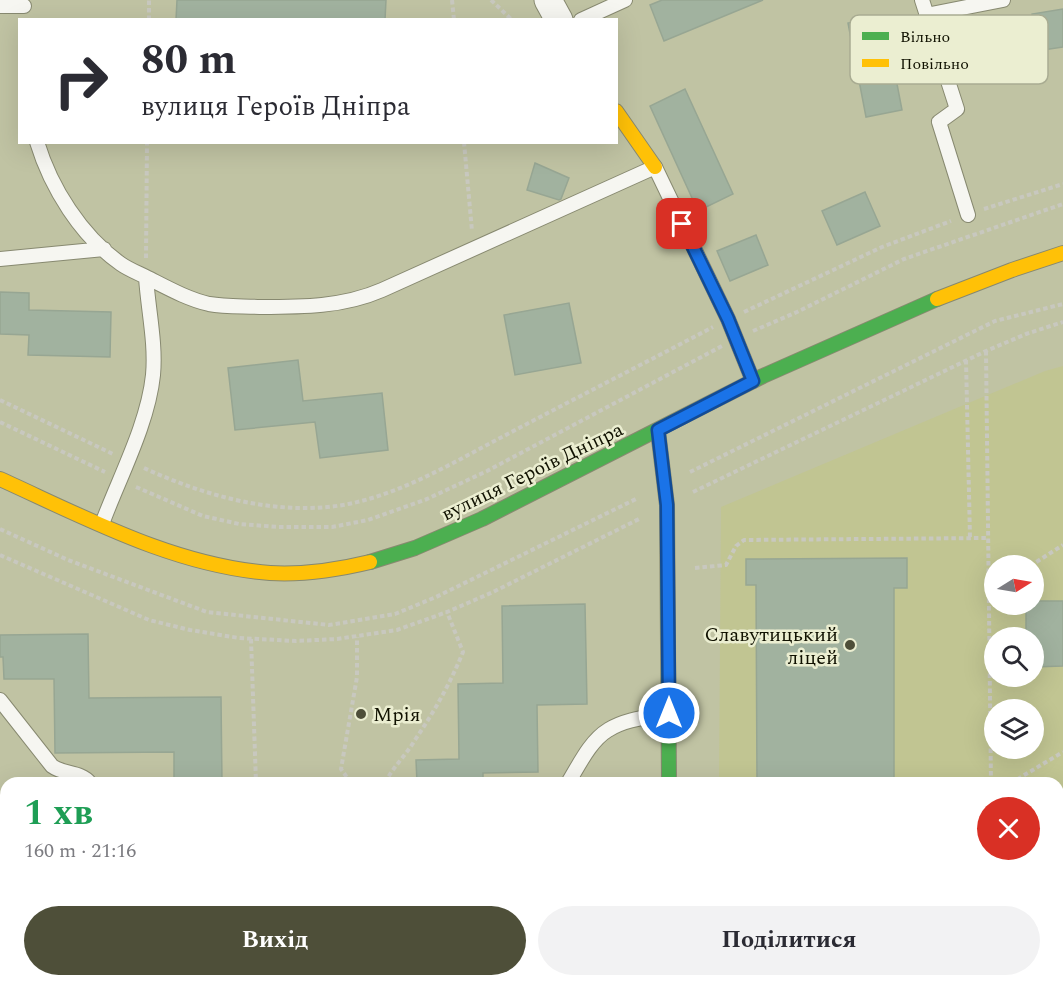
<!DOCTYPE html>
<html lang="uk">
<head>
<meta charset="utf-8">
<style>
  :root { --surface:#fff; --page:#f2f2f3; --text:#2b2b33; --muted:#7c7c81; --accent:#4e4f39 }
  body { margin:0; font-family:Spectral,serif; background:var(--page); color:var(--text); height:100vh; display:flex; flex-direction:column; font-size:22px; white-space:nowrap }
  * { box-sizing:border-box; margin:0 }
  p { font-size:20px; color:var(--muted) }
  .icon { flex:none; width:33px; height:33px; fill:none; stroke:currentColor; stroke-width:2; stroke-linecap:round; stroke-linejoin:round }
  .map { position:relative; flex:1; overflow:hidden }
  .details { position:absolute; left:0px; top:777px; width:1064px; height:210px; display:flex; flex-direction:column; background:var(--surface); border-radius:18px 18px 0 0; box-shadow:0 6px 24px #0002 }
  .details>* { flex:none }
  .top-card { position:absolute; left:18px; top:18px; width:600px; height:126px; border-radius:0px; box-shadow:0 6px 24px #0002; background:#fff; color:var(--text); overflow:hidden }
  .needle { width:39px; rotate:79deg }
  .buttons { position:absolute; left:984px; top:555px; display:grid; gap:12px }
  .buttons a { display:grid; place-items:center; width:60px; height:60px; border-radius:50%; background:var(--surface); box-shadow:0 6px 24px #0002; font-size:30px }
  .pin { position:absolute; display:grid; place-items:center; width:51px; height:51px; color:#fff; margin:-26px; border-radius:12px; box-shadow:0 3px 9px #0006 }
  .me { position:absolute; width:66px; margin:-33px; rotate:0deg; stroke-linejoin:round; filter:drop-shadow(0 0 4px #0008) }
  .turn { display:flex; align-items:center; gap:21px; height:126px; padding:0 24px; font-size:27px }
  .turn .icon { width:78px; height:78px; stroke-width:2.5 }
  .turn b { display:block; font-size:42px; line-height:51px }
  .round { display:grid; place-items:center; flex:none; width:63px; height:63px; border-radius:32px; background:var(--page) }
  .summary { display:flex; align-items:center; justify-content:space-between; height:102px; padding:0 24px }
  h1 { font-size:36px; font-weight:700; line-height:45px; color:#1e9e55 }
  .cta { display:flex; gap:12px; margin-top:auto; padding:12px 24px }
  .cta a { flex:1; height:69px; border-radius:36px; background:var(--accent); color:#fff; font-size:24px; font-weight:700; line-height:69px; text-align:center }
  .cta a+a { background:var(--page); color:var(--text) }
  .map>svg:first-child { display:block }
  .built { fill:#c1c592; fill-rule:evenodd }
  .building { fill:#a1b29f; stroke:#97a693; stroke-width:1.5 }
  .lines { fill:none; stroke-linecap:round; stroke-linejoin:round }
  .lane-casing { stroke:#878970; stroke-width:16 }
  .street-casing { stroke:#878970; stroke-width:29 }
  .fast-casing { stroke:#878970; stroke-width:16 }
  .slow-casing { stroke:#878970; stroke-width:16 }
  .path { stroke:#c8c8bf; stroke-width:4; stroke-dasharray:4.5 3; stroke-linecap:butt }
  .lane { stroke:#f6f6f1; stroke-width:14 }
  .street { stroke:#f6f6f1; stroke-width:27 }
  .fast { stroke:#4caf50; stroke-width:14 }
  .slow { stroke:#ffc107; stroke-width:14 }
  .route-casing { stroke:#114b97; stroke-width:15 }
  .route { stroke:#1a73e8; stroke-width:10 }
  .poi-dot { fill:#4e4f39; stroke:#ebeed1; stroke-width:2 }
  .labels { text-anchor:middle; stroke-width:5; stroke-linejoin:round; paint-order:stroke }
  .street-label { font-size:20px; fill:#101100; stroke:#ebeed1 }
  .poi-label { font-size:20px; fill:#101100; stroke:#ebeed1; text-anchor:end }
  .key { fill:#ebeed1; stroke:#a9ac92; stroke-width:1.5 }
  .key-label { font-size:16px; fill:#101100 }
</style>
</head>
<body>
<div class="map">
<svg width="1063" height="987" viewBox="0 0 1063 987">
  <rect width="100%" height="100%" fill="#c0c3a3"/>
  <path class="built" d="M1063 366V883H1058V783H719L721 507 1045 371ZM994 566H1034V604H994ZM994 638H1034V676H994ZM994 710H1034V748H994Z"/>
  <path class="building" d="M177 0H386L385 20H176Z
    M662 0H763L664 41 650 5Z
    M1063 9V47L1037 51 1032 14Z
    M884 16 902 110 866 117 848 23Z
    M685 89 733 194 698 211 650 106Z
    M535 163 569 178 561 199 559 200 527 190Z
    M865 192 880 226 837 245 822 211Z
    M756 235 768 265 730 281 717 251Z
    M0 292 29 293V310L111 312 110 357 28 355 29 335 0 334Z
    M569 303 581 363 515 375 504 315Z
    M298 360 303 401 382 393 388 450 320 458 315 422 235 430 228 368Z
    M907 558V588H894V783H757L756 585H746V559Z
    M1034 601H1063V666L1034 667V638H1026V604H1034Z
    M585 604 587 704 537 705 538 772 483 773V783H417L416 760 459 759 458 684 503 683 502 606Z
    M88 634 89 698 221 697 222 783H174V752L55 753 54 679H4L3 657H0V635Z"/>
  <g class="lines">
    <g class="lane-casing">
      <path id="lane" d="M922 0 957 109 939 122 968 215
        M0 6H24
        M926 15 1003 0
        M581 20 625 0
        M37 142C51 188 81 236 121 264 128 269 138 273 146 277 148 309 156 343 153 375 148 424 119 478 102 524
        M0 259 104 249
        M146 277C166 287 187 299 209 304 226 307 243 306 260 307 302 307 343 307 382 290L655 167 728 319 753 381
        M0 700 52 766C64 775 80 771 90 783
        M568 783C579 765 590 741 608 730 625 719 649 717 669 713
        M11 981V987
        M828 981V987
        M981 981V987
        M438 987 440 981"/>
    </g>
    <g class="street-casing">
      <path id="street" d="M548 0 559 20
        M668 987V981"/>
    </g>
    <g class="fast-casing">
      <path id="fast" d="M658 431 667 505 669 783
        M370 562 415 548 482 519 763 376 937 299"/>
    </g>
    <g class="slow-casing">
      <path id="slow" d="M616 111 655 167
        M937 299 1012 270 1063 253
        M0 479C86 518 175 566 270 573 304 575 337 570 370 562"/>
    </g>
    <path class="path" d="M452 0 454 20
      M491 0 512 20
      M149 20V0
      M464 142 472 231
      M984 209 1063 184
      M146 258 147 142
      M744 312 882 247 951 221
      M753 331 797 312 904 259 1063 204
      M986 351 991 783
      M966 360 970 538
      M0 400 113 454
      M0 422 105 472
      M144 468C205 496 276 516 343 505 400 495 452 463 502 437 572 400 643 364 713 327
      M690 472 995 321 1063 304
      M136 487 203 516 239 524 279 527H332L368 520 427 499 487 471 722 346
      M693 492 986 351 1026 334 1063 322
      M0 529 68 560 207 612 329 625 395 614 436 597 638 498
      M0 555 149 620 190 630 239 638 296 641 337 639 397 630 447 612 493 592 641 518
      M1030 566 1063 545
      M695 568 726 565 736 546 744 540 988 538
      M251 639 256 783
      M351 783 341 769 357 677V637
      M385 783C393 767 406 755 415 740 434 712 450 684 463 652L447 612
      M1011 783 1063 752
      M1058 963 1063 965"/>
    <use href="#lane" class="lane"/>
    <use href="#street" class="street"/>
    <use href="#fast" class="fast"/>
    <use href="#slow" class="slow"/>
  </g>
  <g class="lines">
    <g class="route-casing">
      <path id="route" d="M669 713 667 505 658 430 753 381 728 319 682 224"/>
    </g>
    <use href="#route" class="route"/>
  </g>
  <g class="poi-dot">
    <circle cx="850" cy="645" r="6"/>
    <circle cx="361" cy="714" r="6"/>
  </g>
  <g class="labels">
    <g class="street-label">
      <text transform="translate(532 471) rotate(-26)" y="7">вулиця Героїв Дніпра</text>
    </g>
    <g class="poi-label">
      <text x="838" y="641">Славутицький<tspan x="838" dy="23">ліцей</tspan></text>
      <text x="373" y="721" text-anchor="start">Мрiя</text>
    </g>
  </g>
  <rect x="850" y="15" width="198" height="69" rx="9" class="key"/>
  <rect x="862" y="32" width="27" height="8" fill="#4caf50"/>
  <rect x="862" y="59" width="27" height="8" fill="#ffc107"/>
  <g class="key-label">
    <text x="900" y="42">Вільно</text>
    <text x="900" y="69">Повільно</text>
  </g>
</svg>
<div class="buttons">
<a><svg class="needle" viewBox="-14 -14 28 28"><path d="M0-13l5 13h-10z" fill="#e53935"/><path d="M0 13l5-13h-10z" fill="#7c7c81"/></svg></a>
<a><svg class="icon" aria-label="search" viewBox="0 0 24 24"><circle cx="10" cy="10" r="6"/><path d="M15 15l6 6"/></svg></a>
<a><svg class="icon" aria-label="layers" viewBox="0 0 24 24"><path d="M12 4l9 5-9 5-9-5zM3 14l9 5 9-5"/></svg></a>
</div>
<div class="pin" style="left:682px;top:224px;background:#d93025"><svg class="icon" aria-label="arrive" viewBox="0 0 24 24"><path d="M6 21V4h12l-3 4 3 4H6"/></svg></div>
<svg class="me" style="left:669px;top:713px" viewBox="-20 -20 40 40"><circle r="17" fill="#1a73e8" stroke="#fff" stroke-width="3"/><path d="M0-11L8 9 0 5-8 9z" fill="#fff"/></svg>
<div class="top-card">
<div class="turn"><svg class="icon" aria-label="right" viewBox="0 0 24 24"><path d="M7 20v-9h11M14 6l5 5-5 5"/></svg><div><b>80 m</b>вулиця Героїв Дніпра</div></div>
</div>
<section class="details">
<div class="summary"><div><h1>1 хв</h1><p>160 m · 21:16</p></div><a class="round" style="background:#d93025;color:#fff"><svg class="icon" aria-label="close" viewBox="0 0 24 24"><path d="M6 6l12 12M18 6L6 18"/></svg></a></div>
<div class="cta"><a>Вихід</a><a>Поділитися</a></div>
</section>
</div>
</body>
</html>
